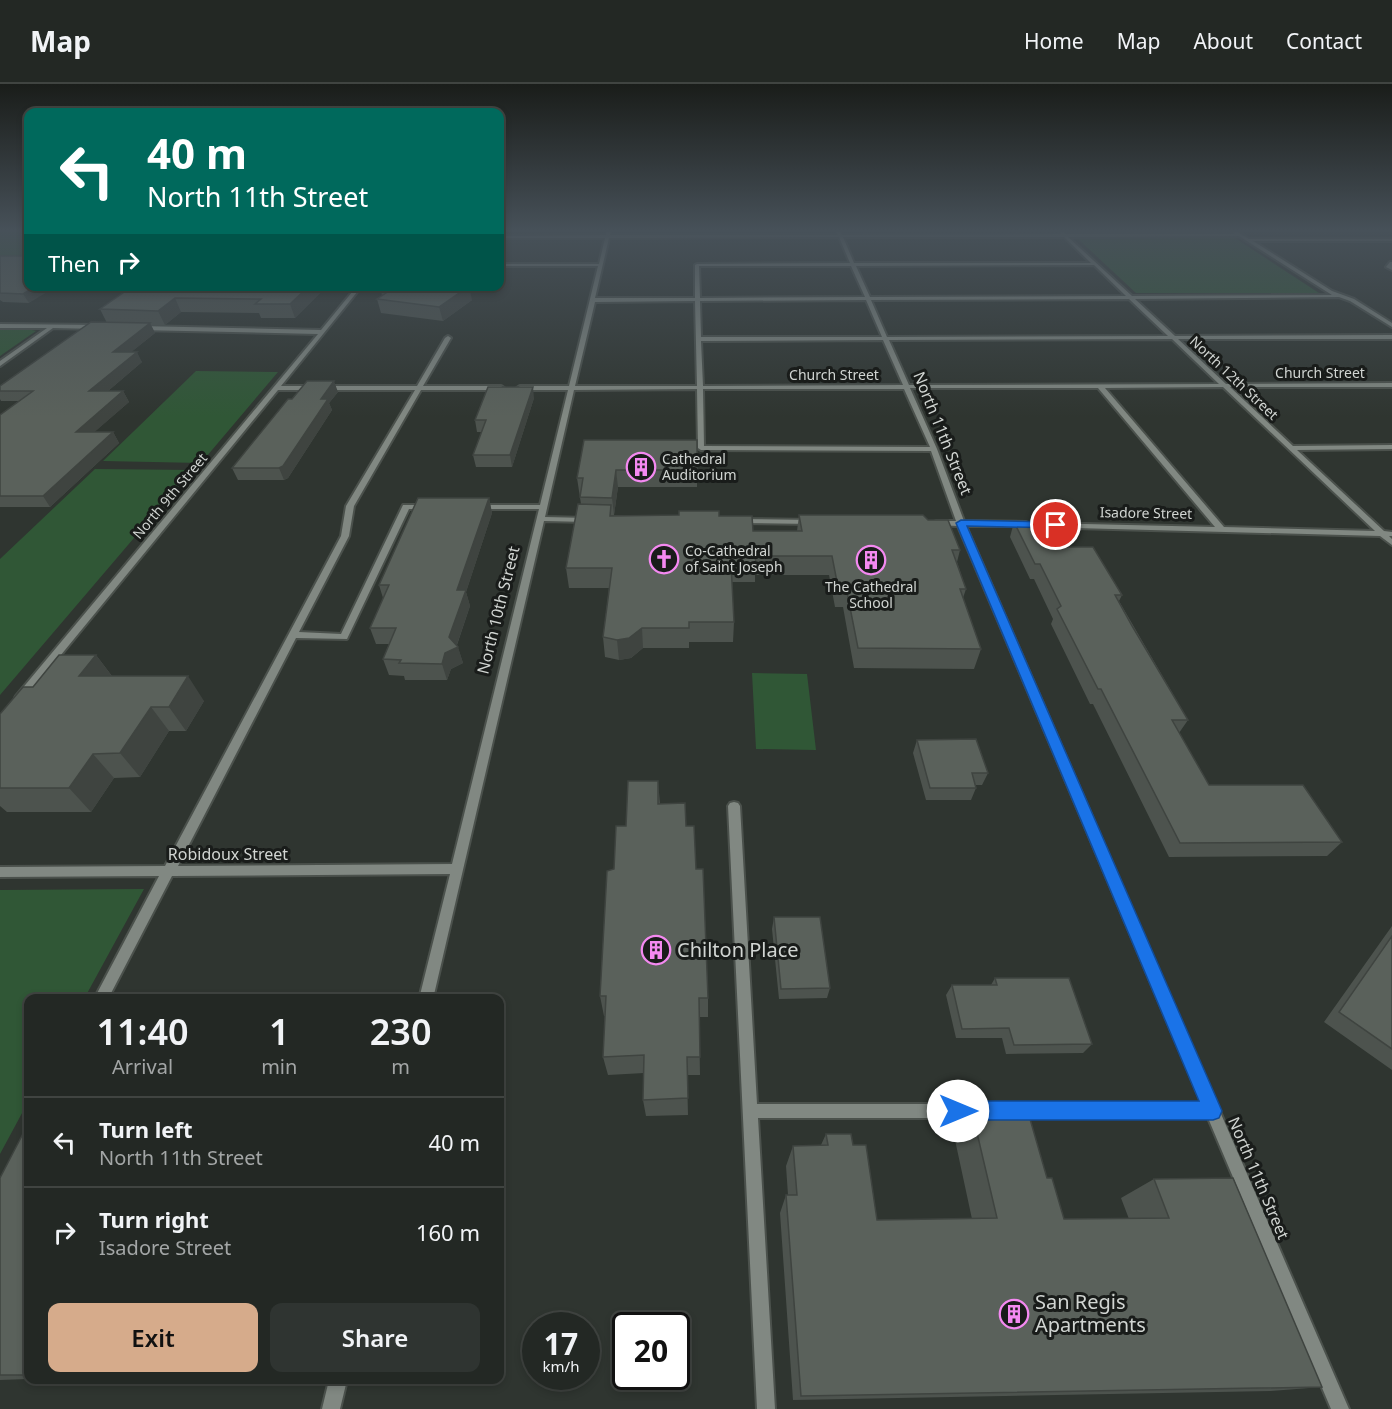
<!DOCTYPE html>
<html lang="en">
<head>
<meta charset="utf-8">
<style>
  :root { --surface:#232824; --page:#2f3431; --text:#f1f3f6; --muted:#a3a6a6; --line:#404441; --accent:#d6ab8b }
  body { margin:0; font-family:"Noto Sans",sans-serif; background:var(--page); color:var(--text); height:100vh; display:flex; flex-direction:column; font-size:22px; white-space:nowrap }
  * { box-sizing:border-box; margin:0 }
  p { font-size:20px; color:var(--muted) }
  .icon { flex:none; width:33px; height:33px; fill:none; stroke:currentColor; stroke-width:2; stroke-linecap:round; stroke-linejoin:round }
  .map { position:relative; flex:1; overflow:hidden }
  .details { position:absolute; left:24px; top:910px; width:480px; height:390px; display:flex; flex-direction:column; background:var(--surface); border-radius:12px; box-shadow:0 3px 9px #0003,0 0 0 2px var(--line) }
  .details>* { flex:none }
  .banner { position:absolute; left:24px; top:24px; width:480px; height:183px; border-radius:12px; box-shadow:0 3px 9px #0003,0 0 0 2px var(--line); background:#00695c; color:#fff; overflow:hidden }
  .speed { position:absolute; left:522px; top:1228px; display:flex; gap:12px; font-size:30px; font-weight:700; text-align:center }
  .speed>* { display:grid; place-content:center; width:78px; height:78px; border-radius:50%; background:var(--surface); box-shadow:0 3px 9px #0003,0 0 0 2px var(--line); line-height:1 }
  .speed small { font-size:15px; font-weight:400 }
  .speed .limit { border:3px solid #111; border-radius:9px; background:#fff; color:#111 }
  .pin { position:absolute; display:grid; place-items:center; width:51px; height:51px; color:#fff; margin:-26px; border:3px solid #fff; border-radius:50%; box-shadow:0 2px 6px #0007 }
  .me { position:absolute; width:66px; margin:-33px; rotate:90deg; stroke-linejoin:round; filter:drop-shadow(0 0 4px #0008) }
  .turn { display:flex; align-items:center; gap:21px; height:126px; padding:0 24px; font-size:27px }
  .turn .icon { width:78px; height:78px; stroke-width:2.5 }
  .turn b { display:block; font-size:42px; line-height:51px }
  .then { display:flex; align-items:center; height:57px; padding:0 24px; background:#0003; gap:12px; font-size:22px }
  .eta { display:flex; justify-content:space-evenly; align-items:center; height:102px; text-align:center }
  .eta b { font-size:36px; font-weight:600; line-height:42px }
  .button { display:flex; gap:12px; margin-top:auto; padding:12px 24px }
  .button a { flex:1; height:69px; border-radius:12px; background:var(--accent); color:#111; font-size:24px; font-weight:600; line-height:69px; text-align:center }
  .button a+a { background:var(--page); color:var(--text) }
  ul { padding:0; list-style:none }
  li { display:flex; align-items:center; gap:18px; height:90px; padding:0 24px; border-top:2px solid var(--line) }
  li div { flex:1 }
  li b { display:block; font-size:22px }
  li em { font-style:normal }
  header { display:flex; align-items:center; gap:36px; box-sizing:border-box; height:84px; padding:0 30px; background:var(--surface); border-bottom:2px solid var(--line) }
  header strong { font-size:28px }
  nav { display:flex; gap:33px; margin-inline-start:auto; font-size:21px }
  .map>svg:first-child { display:block }
  .green { fill:#305736 }
  .lines { fill:none; stroke-linecap:round; stroke-linejoin:round }
  .minor-casing { stroke:#4b514c; stroke-width:4 }
  .minor { fill:#818882; fill-rule:evenodd }
  .wall { fill:#4d534e }
  .shaded-wall { fill:#3f4440 }
  .building { fill:#5a615b; stroke:#3f4440; stroke-width:1.5 }
  .route { fill:#1a73e8; stroke:#114b97; stroke-width:1.5 }
  .labels { text-anchor:middle; stroke-width:6; stroke-linejoin:round; paint-order:stroke }
  .far-street-label { font-size:14px; fill:#d1d5d2; stroke:#191c1a }
  .far-poi-label { font-size:14px; fill:#d1d5d2; stroke:#191c1a; text-anchor:start }
  .street-label { font-size:16px; fill:#d1d5d2; stroke:#191c1a }
  .near-poi-label { font-size:20px; fill:#d1d5d2; stroke:#191c1a; text-anchor:start }
</style>
</head>
<body>
<header>
<strong>Map</strong>
<nav><a>Home</a><a>Map</a><a>About</a><a>Contact</a></nav>
</header>
<div class="map">
<svg width="1392" height="1325" viewBox="0 0 1392 1325">
  <rect width="100%" height="100%" fill="#2f3530"/>
  <path class="green" d="M0 147H28V174H0Z
    M1077 154H1235L1319 209H1136Z
    M0 245 32 246 36 247 0 272Z
    M196 287 278 288 201 379 103 377Z
    M95 385 192 386 0 611V475Z
    M752 589 807 590 816 666 756 665Z
    M144 805 84 915H28V1018L0 1070V806Z"/>
  <g class="lines">
    <g class="minor-casing">
      <path id="minor" d="M607 147H611L610 151H838L836 147H840L842 151 1061 150 1060 149 1062 148 1066 150H1235L1233 148 1236 147 1249 155H1392V157H1253L1332 207 1354 215 1392 239V243L1350 217 1339 213 1135 215 1175 252 1392 251V255H1178L1226 300 1392 299V303H1230L1293 362 1392 361V365L1297 366 1384 447 1392 448V452H1389L1392 455V461L1380 452 1038 443 1037 441 1041 439 1215 443 1098 304H910L937 365 964 437 1026 438 1030 440 1026 442H966L1349 1325H1331L1208 1034H1012L1007 1032 1005 1027 1007 1022 1012 1020H1202L958 442 936 441 932 439 936 437H956L931 367 701 366 698 364 697 305 574 306 545 433 588 434 592 436 588 438 544 437 433 915H419L450 790 172 792 108 915H94L159 792 0 793V783L165 782 341 452 346 422 415 306H278L24 616H16L15 614 16 612 318 250 138 246 135 244 138 242 321 246 357 202H362L281 302H417L445 254 448 252 451 254 423 302H501L504 304 501 306H421L354 422 349 452 299 548 341 550 403 421H428L432 423 428 425H409L347 555 296 554 178 782 452 780 539 425H477L473 423 477 421H540L568 306H520L517 304 520 302H569L598 182H500V180H599L605 154H500V152L606 151ZM1239 152 1332 211 1132 212 1068 153ZM839 153 850 179 697 180 695 181V214H595L609 154ZM843 153H1064L1091 179H854ZM1094 181 1126 212 870 213 856 182ZM699 182H851L865 213 700 214ZM1129 215 1168 252 887 253 871 216ZM866 216 882 253H701L700 217ZM695 217 697 302H575L595 218ZM1172 255 1219 300 909 301 889 256ZM883 256 903 301 703 302 701 257ZM1223 303 1375 447 1224 443 1105 304ZM703 305H904L930 363 704 362Z
        M1390 178H1392V186L1386 183Z
        M0 240 99 241 102 243 99 245 53 244 0 282V277L47 244H0Z
        M735 435 813 436 817 438 813 440 738 439 734 437Z
        M734 718 738 719 740 722 757 1020H978L983 1022 985 1027 983 1032 978 1034H758L775 1325H757L728 722 730 719Z
        M329 1296H347L340 1325H322Z"/>
    </g>
    <use href="#minor" class="minor"/>
  </g>
  <path class="wall" d="M0 172H28L29 219 3 218 0 216Z
    M133 202H327L295 234H261L259 229 181 228 165 241H151L155 249 131 268 142 278 108 307H123L129 318 94 348H113L119 359 50 423H0V331L19 317H1L0 315V302L107 239 100 225Z
    M381 206 472 216 443 237 381 229 377 215 382 212Z
    M338 308 329 319 332 326 288 394 284 396H238L232 384 292 315Z
    M534 314 512 383H476L473 371 482 348H477L475 336Z
    M697 356V403H618L614 431 719 432 753 447H797L799 431 928 436 960 466 957 478 966 505 963 514 981 565 974 585 854 584 843 523H835L829 491H755V498H732L734 538 733 558H689V564H643L631 574 619 576 605 573 603 553 609 504H569L566 484 581 420 577 394Z
    M489 414 492 429 466 508 470 522 457 561 463 579 451 585 447 596H405L404 592 389 591 383 575 389 560H376L370 544 383 514 379 501Z
    M1014 438 1067 463 1122 511 1119 517 1188 636 1179 649 1209 701 1342 758 1327 772 1169 773 1093 620H1090L1051 540 1053 535 1034 495H1030L1010 453Z
    M96 571 112 592 204 617 186 647H169L140 693 114 694 91 728H7L0 722V630L33 603Z
    M917 656 988 689 982 701H975L976 704 971 716H926L913 669Z
    M658 697 660 720 686 742 696 785 708 914V933H699L700 991H687L688 1031 646 1032 643 1016 644 989 608 991 603 973 605 932H604L600 912 614 785 626 742Z
    M774 833 830 904 827 914 779 915 772 845Z
    M1392 842V986L1324 938Z
    M995 894 1092 960 1083 969 1006 970 1002 954H956L946 911 952 901H991Z
    M970 1019 1047 1094 1064 1135H1129L1121 1114 1154 1095 1322 1303 1271 1307 793 1316 780 1129 786 1111H788L786 1082 793 1062 821 1061 826 1050 853 1061 877 1136 972 1135 952 1042Z
    M28 1040V1295L0 1296V1094Z"/>
  <path class="shaded-wall" d="M36 202H57L29 219 23 210Z
    M309 202H327L295 234 290 220Z
    M469 202 472 216 443 237 439 223Z
    M175 214 181 228 165 241 158 227Z
    M150 239 155 249 119 278 113 268Z
    M137 268 142 278 95 318 89 307Z
    M334 297 338 308 329 319 332 326 288 394 284 396 279 384 321 315Z
    M533 303 534 314 512 383 510 371Z
    M123 307 129 318 82 359 76 348Z
    M113 348 119 359 50 423 43 412Z
    M616 386 618 403 614 431 612 414Z
    M489 414 492 429 466 508 470 522 456 563H458L463 579 451 585 447 596 442 580 449 553 457 506Z
    M642 544 643 564 631 574 619 576 617 556Z
    M96 571 114 595 79 592Z
    M188 592 204 617 186 647 169 623Z
    M151 623 169 647 140 693 120 669Z
    M93 670 114 694 91 728 69 704Z"/>
  <path class="building" d="M0 172H28V202H36L23 210 0 209Z
    M133 202H309L290 220H255L261 215 175 214 158 227 100 225Z
    M387 202H469L439 223 377 215 389 207 381 206Z
    M91 238 150 239 113 268H137L89 307H123L76 348H113L43 412H0V331L33 307H0V302Z
    M307 297H334L321 315H328L283 382 279 384H232L288 315H292Z
    M488 303H533L510 371H473L486 336H475Z
    M584 356H697V386H616L612 414 580 413 583 394H577Z
    M418 414H489L457 506H466L449 553 458 563 445 569 442 580 399 579 401 576 383 575 396 544H370L389 501H379Z
    M578 420 611 421 610 432 679 431V427H719V432H752L753 447H802L799 431H923L928 436H948L960 466H952L966 505H960L981 565 858 564 846 503H838L832 472H755L756 479H731L734 538H689V544H642L629 554 617 556 603 553 612 484H566Z
    M1014 438H1053L1067 463H1093L1122 511H1115L1132 542 1188 636H1172L1209 701H1303L1342 758 1180 759 1101 605H1098L1057 525 1061 522 1040 480H1035Z
    M59 571H96L79 592H188L169 623H151L120 669 93 670 69 704H0V630L23 603H33Z
    M976 655 988 689H972L976 704H930L917 656Z
    M628 697H658V720L685 719 686 742H694L696 785H703L708 914H699L700 973H687L688 1014 643 1016 644 971 603 973 606 912H600L607 787 614 785 616 742H626Z
    M774 833H820L830 904 781 905Z
    M1392 852V965L1339 928Z
    M995 894H1069L1092 960 1014 961 1009 944 962 945 952 901H997Z
    M1014 1018 1028 1028 1047 1094H1052L1064 1135 1169 1134 1154 1095 1233 1094 1322 1303 801 1312 786 1111H797L793 1062 828 1061 826 1050H851L853 1061H866L877 1136 997 1134 970 1019Z
    M28 1040V1291H0V1094Z"/>
  <linearGradient id="sky" x2="0" y2="1"><stop stop-color="#1a1d1a"/><stop offset="0.44" stop-color="#475159"/><stop offset="1" stop-color="#475159" stop-opacity="0"/></linearGradient>
  <rect width="1392" height="333" fill="url(#sky)"/>
  <path class="route" d="M961 436 1056 438 1061 441 1056 444 967 442 1219 1020 1222 1027 1219 1034 1213 1036H958L952 1034 949 1027 952 1020 958 1017H1199L956 439Z"/>
  <defs>
    <g id="building-ring" transform="scale(1.5)"><circle r="9.5" fill="#191c1a" stroke="#f489f1" stroke-width="1.5"/><path d="M-4-6H4V6H1V3H-1V6H-4ZM-2.5-4.3h1.7v1.8h-1.7ZM.8-4.3h1.7v1.8H.8ZM-2.5-1h1.7V.8h-1.7ZM.8-1h1.7V.8H.8Z" fill="#f489f1"/></g>
    <g id="church-ring" transform="scale(1.5)"><circle r="9.5" fill="#191c1a" stroke="#f489f1" stroke-width="1.5"/><path d="M-1.2-6h2.4v3.5h3.3v2.4h-3.3V6h-2.4V-.1h-3.3v-2.4h3.3Z" fill="#f489f1"/></g>
  </defs>
  <g fill-rule="evenodd">
    <use href="#building-ring" x="641" y="383"/>
    <use href="#church-ring" x="664" y="475"/>
    <use href="#building-ring" x="871" y="476"/>
    <use href="#building-ring" x="656" y="866"/>
    <use href="#building-ring" x="1014" y="1230"/>
  </g>
  <g class="labels">
    <g class="far-street-label">
      <text x="1320" y="294">Church Street</text>
      <text x="834" y="296">Church Street</text>
      <text transform="translate(1234 294) rotate(43)" y="5">North 12th Street</text>
      <text transform="translate(170 412) rotate(-50)" y="5">North 9th Street</text>
      <text transform="translate(1146 429) rotate(1)" y="5">Isadore Street</text>
    </g>
    <g class="far-poi-label">
      <text x="662" y="380">Cathedral<tspan x="662" dy="16">Auditorium</tspan></text>
      <text x="685" y="472">Co-Cathedral<tspan x="685" dy="16">of Saint Joseph</tspan></text>
      <text x="871" y="508" text-anchor="middle">The Cathedral<tspan x="871" dy="16">School</tspan></text>
    </g>
    <g class="street-label">
      <text transform="translate(943 349) rotate(68)" y="6">North 11th Street</text>
      <text transform="translate(498 526) rotate(-76)" y="6">North 10th Street</text>
      <text x="228" y="776">Robidoux Street</text>
      <text transform="translate(1259 1094) rotate(67)" y="6">North 11th Street</text>
    </g>
    <g class="near-poi-label">
      <text x="677" y="873">Chilton Place</text>
      <text x="1035" y="1225">San Regis<tspan x="1035" dy="23">Apartments</tspan></text>
    </g>
  </g>
</svg>
<div class="speed"><div>17<small>km/h</small></div><div class="limit">20</div></div>
<div class="pin" style="left:1056px;top:441px;background:#d93025"><svg class="icon" aria-label="arrive" viewBox="0 0 24 24"><path d="M6 21V4h12l-3 4 3 4H6"/></svg></div>
<svg class="me" style="left:958px;top:1027px" viewBox="-20 -20 40 40"><circle r="19" fill="#fff"/><path d="M0-13L10 11 0 6-10 11z" fill="#1a73e8"/></svg>
<div class="banner">
<div class="turn"><svg class="icon" aria-label="left" viewBox="0 0 24 24"><path d="M17 20v-9H6M10 6l-5 5 5 5"/></svg><div><b>40 m</b>North 11th Street</div></div>
<div class="then">Then<svg class="icon" aria-label="right" viewBox="0 0 24 24"><path d="M7 20v-9h11M14 6l5 5-5 5"/></svg></div>
</div>
<section class="details">
<div class="eta">
<div><b>11:40</b><p>Arrival</p></div>
<div><b>1</b><p>min</p></div>
<div><b>230</b><p>m</p></div>
</div>
<ul>
<li><svg class="icon" aria-label="left" viewBox="0 0 24 24"><path d="M17 20v-9H6M10 6l-5 5 5 5"/></svg><div><b>Turn left</b><p>North 11th Street</p></div><em>40 m</em></li>
<li><svg class="icon" aria-label="right" viewBox="0 0 24 24"><path d="M7 20v-9h11M14 6l5 5-5 5"/></svg><div><b>Turn right</b><p>Isadore Street</p></div><em>160 m</em></li>
</ul>
<div class="button"><a>Exit</a><a>Share</a></div>
</section>
</div>
</body>
</html>
